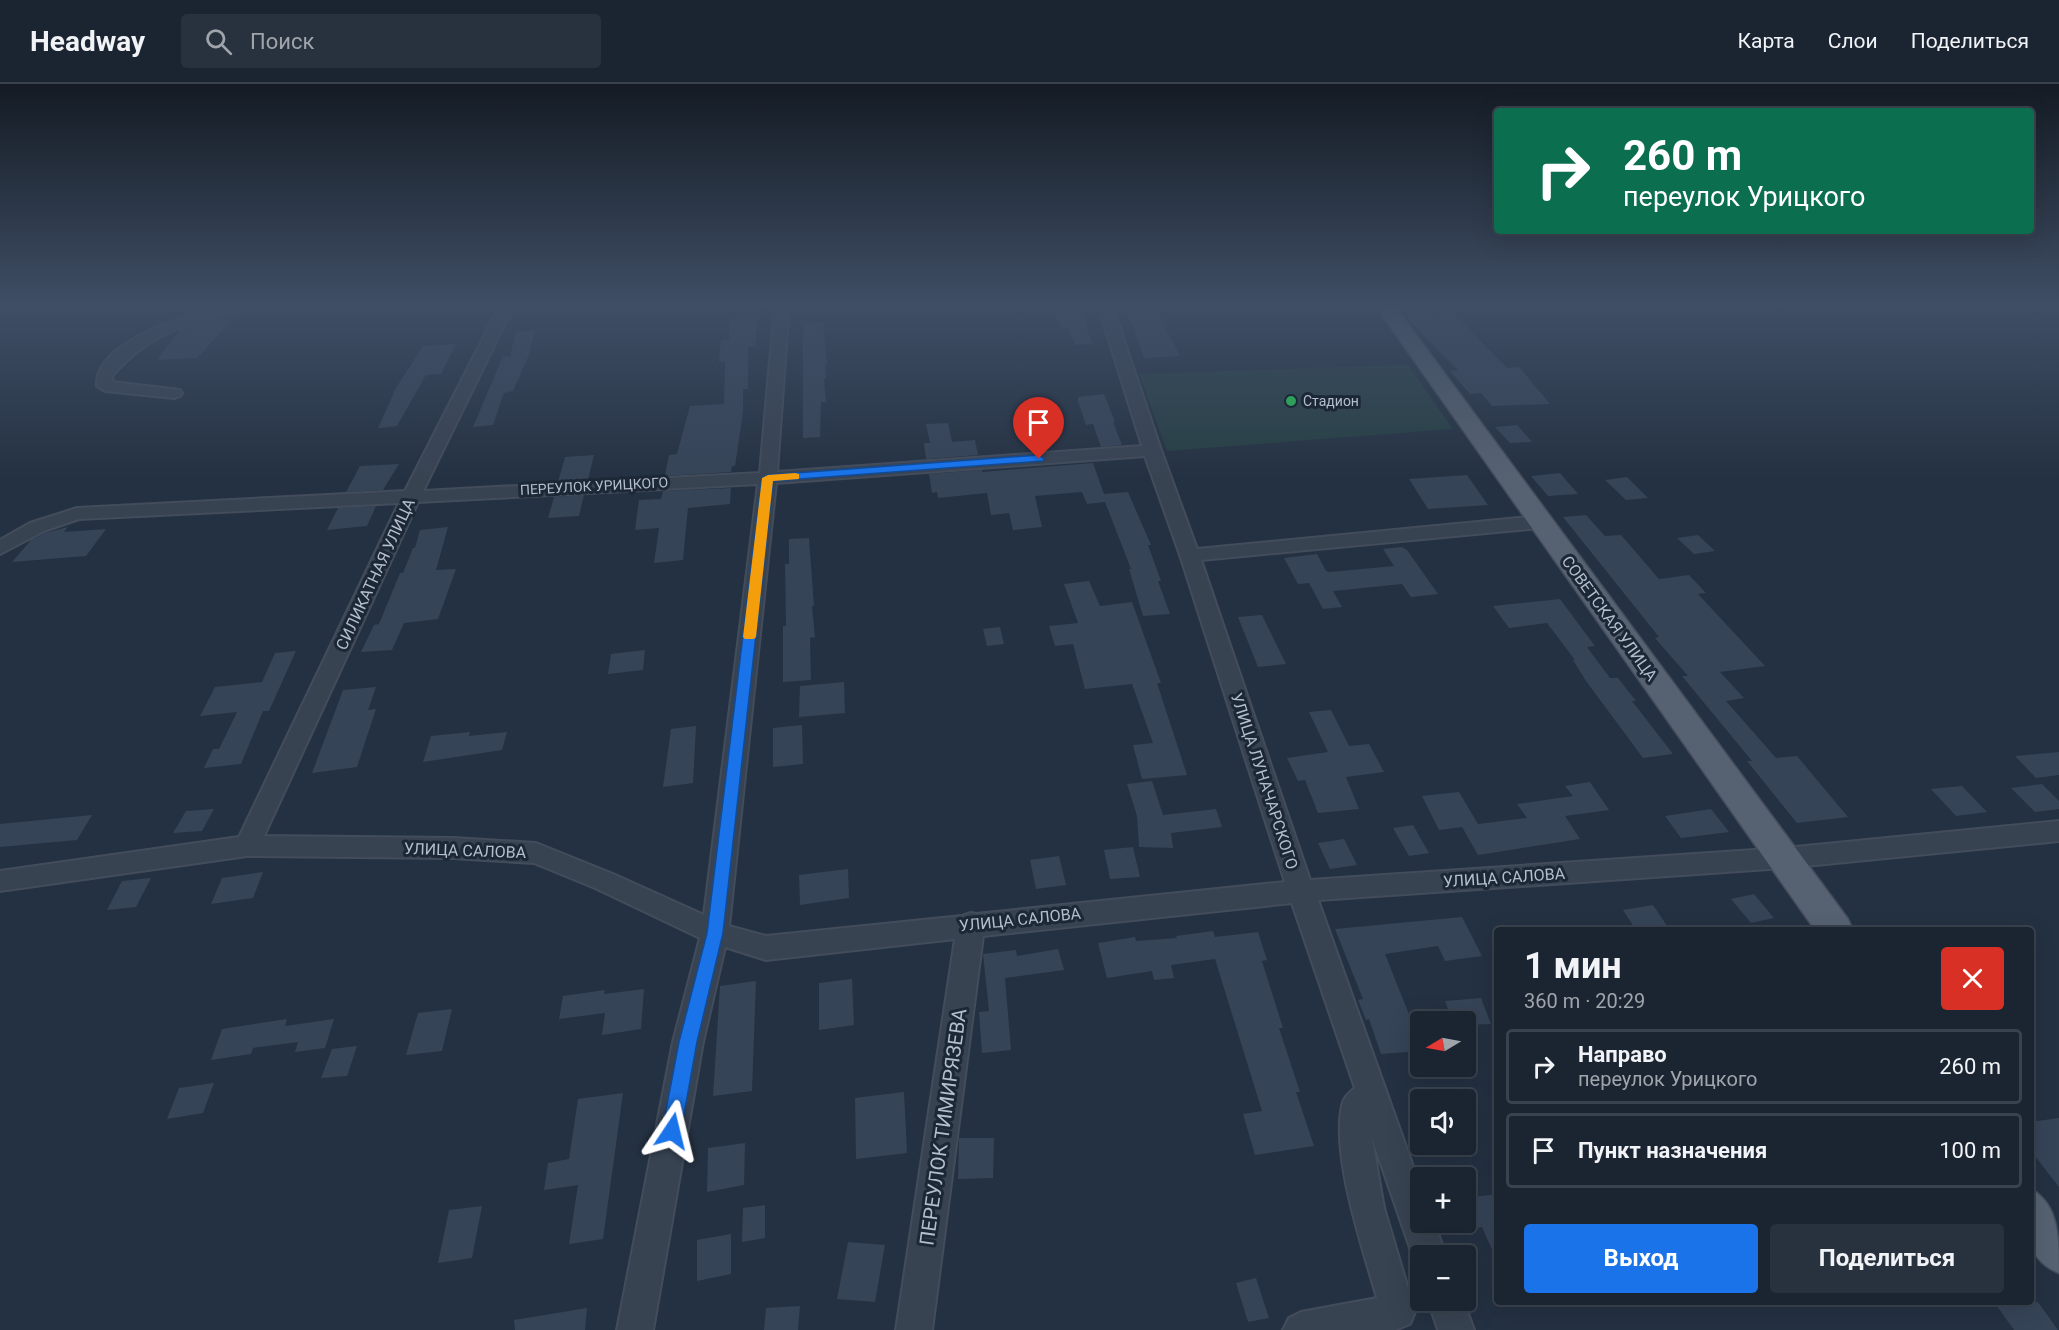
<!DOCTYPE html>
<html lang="ru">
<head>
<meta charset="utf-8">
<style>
  :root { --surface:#1b2532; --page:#28313e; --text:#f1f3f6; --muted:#a0a5ac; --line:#39424d; --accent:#1a73e8 }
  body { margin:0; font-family:Roboto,sans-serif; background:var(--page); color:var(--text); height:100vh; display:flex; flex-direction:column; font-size:22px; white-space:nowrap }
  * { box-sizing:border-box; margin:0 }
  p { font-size:20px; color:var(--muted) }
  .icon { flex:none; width:33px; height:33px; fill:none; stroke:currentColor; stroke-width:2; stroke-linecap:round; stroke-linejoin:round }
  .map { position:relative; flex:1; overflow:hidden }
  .drawer { position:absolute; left:1494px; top:843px; width:540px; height:378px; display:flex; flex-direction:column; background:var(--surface); border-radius:6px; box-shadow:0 6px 24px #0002,0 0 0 2px var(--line) }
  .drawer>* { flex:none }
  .top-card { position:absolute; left:1494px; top:24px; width:540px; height:126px; border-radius:6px; box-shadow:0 6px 24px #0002,0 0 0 2px var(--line); background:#0b6e4f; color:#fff; overflow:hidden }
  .needle { width:39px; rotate:260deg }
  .fabs { position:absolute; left:1410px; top:927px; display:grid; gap:12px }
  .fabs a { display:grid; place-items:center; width:66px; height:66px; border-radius:6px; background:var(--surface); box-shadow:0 6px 24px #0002,0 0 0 2px var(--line); font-size:30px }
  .pin { position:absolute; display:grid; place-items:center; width:51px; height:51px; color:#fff; margin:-62px -26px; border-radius:50% 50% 50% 0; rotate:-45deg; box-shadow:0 0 6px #0007 }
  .pin .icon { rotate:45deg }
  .me { position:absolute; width:66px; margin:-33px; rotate:10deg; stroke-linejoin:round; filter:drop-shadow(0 0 4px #0008) }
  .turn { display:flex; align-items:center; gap:21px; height:126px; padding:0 30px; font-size:27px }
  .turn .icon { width:78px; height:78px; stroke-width:2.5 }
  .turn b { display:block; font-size:42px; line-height:51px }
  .round { display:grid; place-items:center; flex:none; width:63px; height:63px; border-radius:6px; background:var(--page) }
  .headline { display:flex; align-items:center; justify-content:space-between; height:102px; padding:0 30px }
  h1 { font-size:36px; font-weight:700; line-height:45px }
  .button { display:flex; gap:12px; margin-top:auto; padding:12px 30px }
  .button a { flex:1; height:69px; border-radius:6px; background:var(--accent); color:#fff; font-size:24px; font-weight:700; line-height:69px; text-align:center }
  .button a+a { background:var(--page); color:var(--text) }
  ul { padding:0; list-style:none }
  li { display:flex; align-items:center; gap:18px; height:75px; margin:0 12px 9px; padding:0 18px; border:3px solid var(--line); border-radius:6px }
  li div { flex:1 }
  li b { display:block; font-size:22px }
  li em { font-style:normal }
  header { display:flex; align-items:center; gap:36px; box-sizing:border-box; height:84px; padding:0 30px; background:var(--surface); border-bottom:2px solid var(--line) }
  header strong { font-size:28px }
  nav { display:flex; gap:33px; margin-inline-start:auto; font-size:21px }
  .search { width:420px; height:54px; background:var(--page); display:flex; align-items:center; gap:15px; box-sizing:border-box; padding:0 21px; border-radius:6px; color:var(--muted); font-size:22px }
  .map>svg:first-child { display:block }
  .green { fill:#263f43 }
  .building { fill:#364458 }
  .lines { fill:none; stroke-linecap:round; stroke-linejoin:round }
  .minor-casing { stroke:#424c5b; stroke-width:4 }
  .major-casing { stroke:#424c5b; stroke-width:3 }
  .minor { fill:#384352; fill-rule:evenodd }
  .major { fill:#566272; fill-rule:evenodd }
  .route { fill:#1a73e8; stroke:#114b97; stroke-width:1.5 }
  .slow { fill:#f59e0b }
  .leisure-dot { fill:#2e9e5b; stroke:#1d2837; stroke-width:2 }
  .labels { text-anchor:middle; stroke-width:6; stroke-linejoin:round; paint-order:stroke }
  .far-poi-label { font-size:14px; fill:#b5becc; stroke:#1d2837; text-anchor:start }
  .far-street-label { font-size:14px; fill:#b5becc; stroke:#1d2837 }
  .street-label { font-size:16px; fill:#b5becc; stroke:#1d2837 }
  .near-street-label { font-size:20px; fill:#b5becc; stroke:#1d2837 }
</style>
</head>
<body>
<header>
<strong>Headway</strong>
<div class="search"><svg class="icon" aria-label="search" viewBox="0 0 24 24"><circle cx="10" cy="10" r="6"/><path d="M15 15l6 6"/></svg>Поиск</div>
<nav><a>Карта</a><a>Слои</a><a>Поделиться</a></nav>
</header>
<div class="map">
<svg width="2059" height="1246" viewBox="0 0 2059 1246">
  <rect width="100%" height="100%" fill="#243142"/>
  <path class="green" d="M1408 281 1453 345 1167 367 1139 290Z"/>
  <path class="building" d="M1079 221 1088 243H1086L1093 260 1075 261 1068 244H1061L1053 222Z
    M1125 221H1149L1154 223 1180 272 1144 274Z
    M1400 221H1423L1432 230 1452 228 1507 284 1519 283 1550 320 1492 322 1481 309 1470 310 1450 287 1458 286 1406 233H1410Z
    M758 233 755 263H748V305H743V328L735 382H732L731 388 665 392 669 371 677 370 690 322 724 320 725 278H719L721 256H729L730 235Z
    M233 235 197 274 157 276 180 246 215 236Z
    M823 238 827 281H825L826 295H824L826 318H821L820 353 803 354V239Z
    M535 246 529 271 513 307 504 309 493 341 473 343 503 272 510 273 516 248Z
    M456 260 441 290 426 291 397 342 378 344 396 304 423 262Z
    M1104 310 1115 338H1113L1122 361 1101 363 1093 340 1086 341 1078 317V313Z
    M948 339 952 358 975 356 978 371 926 375 924 359H930L926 340Z
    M1517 341 1532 358 1510 359 1495 343Z
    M594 371 588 396 558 398 565 373Z
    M1093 379 1104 410 1128 408 1151 461H1148L1161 497H1158L1170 530 1143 532 1129 485H1131L1105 418 1087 420 1082 408 1035 412 1042 443 1013 446 1009 429 991 431 987 409 938 414 937 408 932 409 929 390 982 386V388Z
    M399 380 383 406 346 408 360 382Z
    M1560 389 1578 410 1548 412 1531 392Z
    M1467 391 1488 421 1428 425 1409 395Z
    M1627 393 1648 414 1626 416 1605 396Z
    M731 404 730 420 688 424 683 476 654 479 659 444 635 446 639 416 661 415 663 407Z
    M584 411 579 432 548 434 554 413Z
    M376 422 367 442 327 446 338 424Z
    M1586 431 1605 452 1621 451 1659 495 1689 491 1706 509 1698 510 1765 582 1720 588 1744 614 1726 617 1776 674 1797 672 1848 733 1797 739 1747 677H1752L1682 592H1688L1655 554 1659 553 1563 433Z
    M68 443 64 448 106 445 86 472 12 478 31 456 45 449Z
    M448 443 436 486 456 485 438 535 404 539 392 566 361 568 374 541 379 540 400 489H403L413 464H415L420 446Z
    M1698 451 1715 467 1694 470 1677 454Z
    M809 454 814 522H812L815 553 810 554 811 596 783 598V542H786L785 480H789V455Z
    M1402 463 1407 466 1438 510 1411 513 1402 500 1333 507 1342 523 1323 525 1309 499 1298 500 1284 474 1317 470 1326 487 1330 488 1394 482 1383 465Z
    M1089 497 1100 522 1132 518 1161 599H1157L1187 691 1142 695 1133 661 1153 659 1132 600 1085 605 1073 560 1055 562 1049 542 1078 539 1064 500Z
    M1560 515 1595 562 1587 563 1610 594H1618L1636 617H1632L1673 670 1643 674 1586 597 1573 576H1575L1547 539 1509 544 1493 522Z
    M1262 531 1286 580 1258 583 1238 533Z
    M1000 543 1004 560 987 562 983 545Z
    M645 566 643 586 608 590 611 570Z
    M296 567 269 627H263L241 680 204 684 213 665H219L237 628 200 632 215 603 262 598 275 569Z
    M844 598 845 629 799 633 800 602Z
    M376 603 368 626 376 625 357 683 312 689 343 606Z
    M1331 626 1349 662 1369 660 1384 688 1346 693 1359 725 1318 729 1305 696 1298 697 1287 674 1328 668 1309 628Z
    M802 641 803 680 773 683V644Z
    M696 642 693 699 663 703 671 645Z
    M470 648 469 652 507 648 502 666 423 678 431 652Z
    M2059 668V691L2036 694 2015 672Z
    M1152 697 1163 731 1216 725 1222 743 1171 749 1173 764 1139 763 1137 732 1127 700Z
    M1590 698 1609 726 1565 732 1580 755 1478 771 1462 743 1439 746 1422 712 1459 708 1478 740 1527 734 1517 720 1573 712 1565 702Z
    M2042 700 2059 717V725L2035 728 2011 704Z
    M1962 702 1987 728 1956 732 1931 705Z
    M214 725 202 747 173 749 186 727Z
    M1711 725 1729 748 1681 754 1665 732Z
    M92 731 77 756 0 763V740Z
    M1413 741 1429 769 1409 772 1393 744Z
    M1344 755 1357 781 1330 785 1318 759Z
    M1133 763 1140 793 1110 795 1104 766Z
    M1059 772 1066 801 1036 805 1030 776Z
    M848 785 849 814 800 821 799 791Z
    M263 788 253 814 211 820 222 794Z
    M151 794 136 823 107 826 122 797Z
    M1754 810 1774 834 1751 839 1731 815Z
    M1653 821 1670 846H1636L1623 826Z
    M1462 833 1482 872 1445 877 1438 862 1385 870 1412 938 1416 937 1420 950V967L1381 970 1369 935 1366 936 1358 916 1363 915 1335 845Z
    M1213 847 1215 853 1258 848 1267 876 1262 877 1283 944H1279L1300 1008H1296L1314 1062 1255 1071 1243 1030 1262 1027 1215 875 1171 881 1174 894 1154 896 1152 887 1107 894 1098 859 1135 853 1136 857 1177 854 1176 852Z
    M1058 865 1064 886 1005 894 1011 966 982 969 979 928 989 927 983 870 1016 866 1017 872Z
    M852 895 854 941 819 946V899Z
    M756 897 752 1007 713 1012 720 902Z
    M644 905 641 945 602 951 605 929 559 935 563 912 605 906 604 910Z
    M1481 914 1491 940 1466 941V938H1453L1445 917Z
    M452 925 442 967 406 971 418 929Z
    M287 935 285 942 334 935 325 964 295 968 298 958 253 964 251 970 211 976 222 945Z
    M357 962 347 992 321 994 332 965Z
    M214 999 203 1029 167 1035 179 1004Z
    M904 1008 907 1069 856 1075 855 1014Z
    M623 1009 603 1155 569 1160 578 1101 544 1106 548 1079 569 1075 578 1015Z
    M2059 1034V1103L2031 1067V1038Z
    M959 1054H994L993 1094 958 1095Z
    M745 1059 744 1101 707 1108 708 1064Z
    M1497 1110V1177L1482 1143 1466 1146V1114Z
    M765 1121V1154L742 1158 743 1124Z
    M482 1122 472 1174 438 1179 449 1126Z
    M731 1150V1190L697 1197V1156Z
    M848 1158 885 1161 875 1218 837 1215Z
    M1256 1194 1269 1234 1248 1238 1236 1199Z
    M1994 1218H2038L2058 1246H2014Z
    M800 1222 798 1246H764L766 1224Z
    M587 1224 585 1246H515L514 1236Z"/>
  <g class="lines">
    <g class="minor-casing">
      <path id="minor" d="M227 221H258L256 224C195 239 157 241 112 292L113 298 180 306 182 309 180 312 174 314 105 307 97 302C93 258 193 228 227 221Z
        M500 221H514L423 407 760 389 775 221H789L777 388 1142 362 1098 221H1112L1161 366 1197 465 1540 432 1547 434 1549 438 1547 442 1540 444 1201 476 1310 796 1785 764 2059 737V757L1785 784 1318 816 1420 1102V1138H1434L1446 1172H1420V1185L1417 1184 1372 1054 1384 1124 1415 1228 1410 1240 1395 1246H1283L1289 1234 1301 1228 1377 1214C1363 1165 1331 1072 1342 1022 1343 1014 1349 1009 1355 1004L1292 819 983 852 932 1246H896L955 855 766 876 725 863 703 958 653 1246H617L673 958 700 854 595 804 534 779 453 774 247 772 0 807V787L239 753 399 419 79 435 44 447 0 470V456L30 439 77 424 405 407ZM1145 372 1180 471 1285 798 976 830 971 829 962 832 766 852 729 842 776 399ZM758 400 704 831 613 790 536 759 453 754 264 752 418 418Z
        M1428 1216H1463L1474 1246H1438Z"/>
    </g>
    <g class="major-casing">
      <path id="major" d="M1375 221H1394L1848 835 1853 846H1815Z
        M2031 1105C2059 1121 2059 1154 2059 1189 2020 1173 2031 1141 2031 1105Z"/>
    </g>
    <use href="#minor" class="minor"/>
    <use href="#major" class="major"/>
  </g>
  <linearGradient id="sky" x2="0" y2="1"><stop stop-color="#141b24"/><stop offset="0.56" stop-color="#3f4e65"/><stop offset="1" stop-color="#3f4e65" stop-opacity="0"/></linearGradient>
  <rect width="2059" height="395" fill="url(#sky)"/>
  <path class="route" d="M1039 371 1044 375 1043 377 773 397 723 849 697 958 681 1047 678 1053 672 1056 665 1053 662 1047 679 958 707 849 762 394 768 391Z"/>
  <path class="slow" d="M795 389 799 390V395L773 397 756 553 754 555H745L743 553 762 394 768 391Z"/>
  <circle class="leisure-dot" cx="1291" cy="317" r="6"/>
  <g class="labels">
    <g class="far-poi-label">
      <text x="1303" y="322">Стадион</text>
    </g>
    <g class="far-street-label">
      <text transform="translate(594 402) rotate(-3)" y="5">ПЕРЕУЛОК УРИЦКОГО</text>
    </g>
    <g class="street-label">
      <text transform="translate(375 490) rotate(-65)" y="6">СИЛИКАТНАЯ УЛИЦА</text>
      <text transform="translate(1610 534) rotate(54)" y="6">СОВЕТСКАЯ УЛИЦА</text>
      <text transform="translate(1265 697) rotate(72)" y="6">УЛИЦА ЛУНАЧАРСКОГО</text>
      <text transform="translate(465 766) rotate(2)" y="6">УЛИЦА САЛОВА</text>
      <text transform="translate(1504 793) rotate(-4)" y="6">УЛИЦА САЛОВА</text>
      <text transform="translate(1020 835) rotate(-6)" y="6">УЛИЦА САЛОВА</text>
    </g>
    <g class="near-street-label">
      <text transform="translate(943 1043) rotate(-82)" y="7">ПЕРЕУЛОК ТИМИРЯЗЕВА</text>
    </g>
  </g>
</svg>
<div class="fabs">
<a><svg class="needle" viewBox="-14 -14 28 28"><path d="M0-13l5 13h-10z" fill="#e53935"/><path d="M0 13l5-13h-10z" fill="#a0a5ac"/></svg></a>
<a><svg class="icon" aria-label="sound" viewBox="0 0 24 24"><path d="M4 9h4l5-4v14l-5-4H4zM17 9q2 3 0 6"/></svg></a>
<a>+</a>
<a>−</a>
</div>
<div class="pin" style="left:1039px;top:375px;background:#d93025"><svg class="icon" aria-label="arrive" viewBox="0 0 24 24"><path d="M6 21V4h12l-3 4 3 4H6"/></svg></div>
<svg class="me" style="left:672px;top:1047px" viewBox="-20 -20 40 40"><path d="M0-17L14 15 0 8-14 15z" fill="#1a73e8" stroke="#fff" stroke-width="4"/></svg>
<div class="top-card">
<div class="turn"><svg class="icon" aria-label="right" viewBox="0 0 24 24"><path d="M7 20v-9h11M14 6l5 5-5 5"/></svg><div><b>260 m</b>переулок Урицкого</div></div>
</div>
<section class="drawer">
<div class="headline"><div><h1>1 мин</h1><p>360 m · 20:29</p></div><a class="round" style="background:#d93025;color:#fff"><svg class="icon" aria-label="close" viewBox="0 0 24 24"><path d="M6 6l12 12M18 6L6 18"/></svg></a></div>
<ul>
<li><svg class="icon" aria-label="right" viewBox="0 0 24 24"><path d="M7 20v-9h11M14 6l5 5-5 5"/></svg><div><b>Направо</b><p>переулок Урицкого</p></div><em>260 m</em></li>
<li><svg class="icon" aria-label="arrive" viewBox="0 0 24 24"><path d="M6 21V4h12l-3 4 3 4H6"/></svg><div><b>Пункт назначения</b></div><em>100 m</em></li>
</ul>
<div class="button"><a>Выход</a><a>Поделиться</a></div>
</section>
</div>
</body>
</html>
